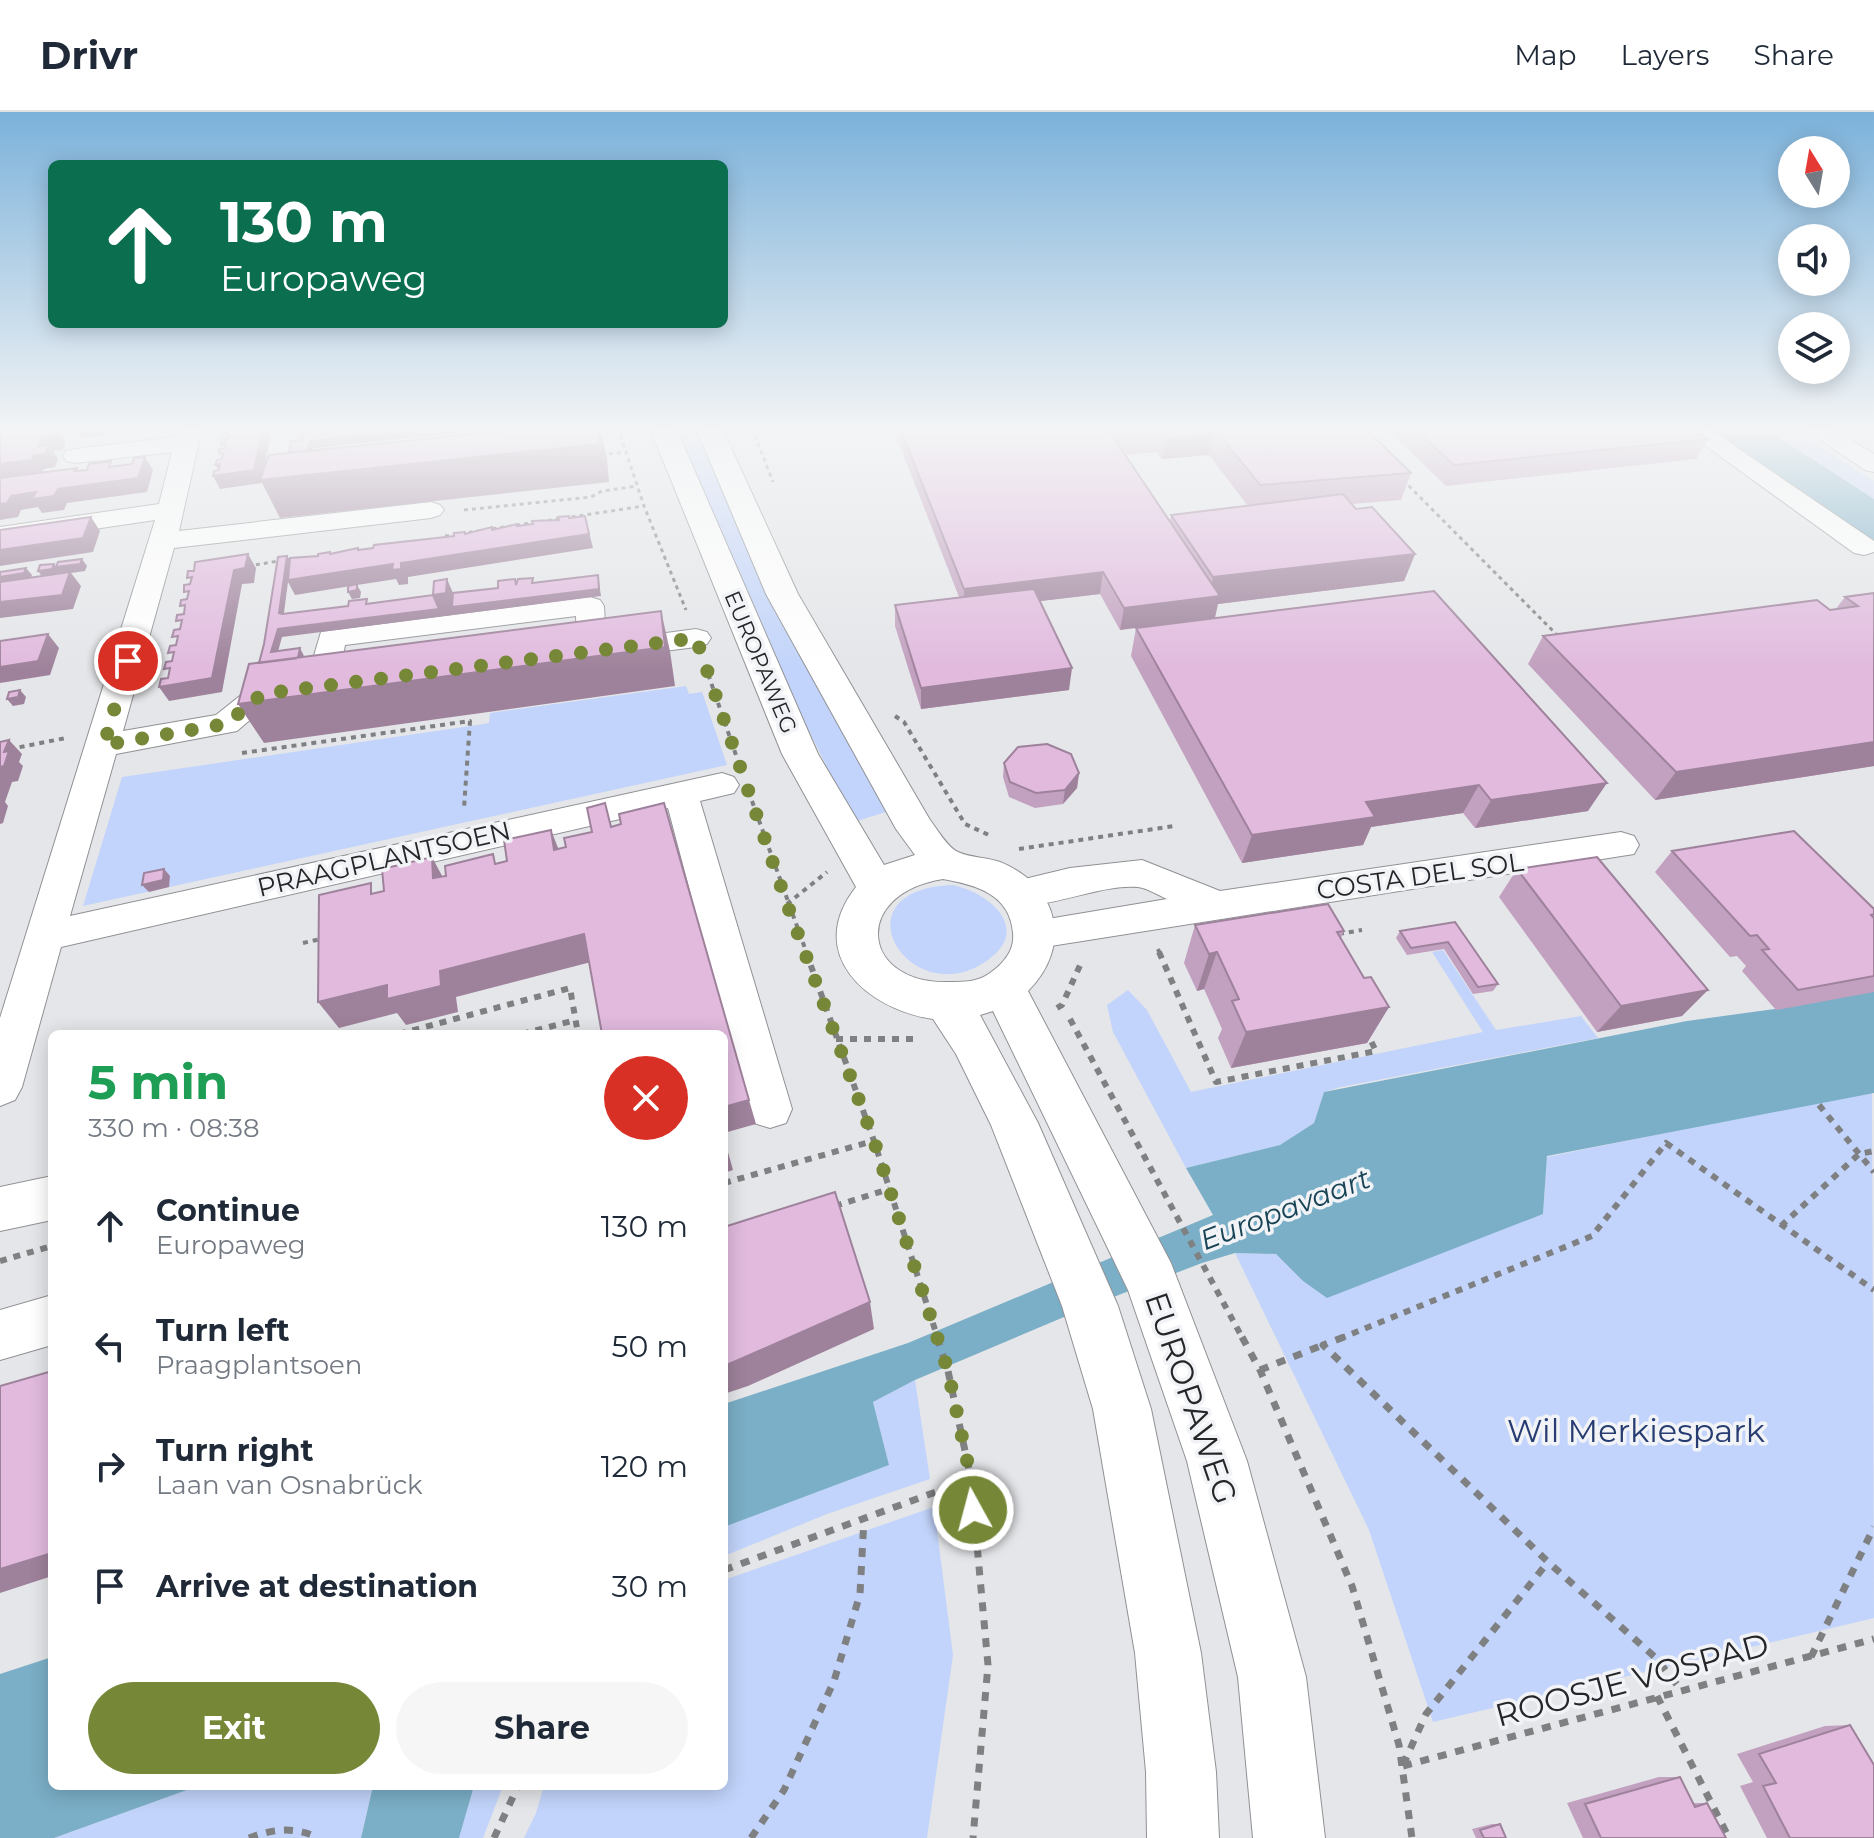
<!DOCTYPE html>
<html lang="en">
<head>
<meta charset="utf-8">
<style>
  :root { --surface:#fff; --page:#f6f6f7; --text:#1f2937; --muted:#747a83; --line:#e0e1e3; --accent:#768837 }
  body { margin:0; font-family:Montserrat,sans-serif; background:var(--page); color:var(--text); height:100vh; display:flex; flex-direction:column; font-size:30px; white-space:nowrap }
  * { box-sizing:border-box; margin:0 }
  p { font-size:26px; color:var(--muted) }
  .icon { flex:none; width:44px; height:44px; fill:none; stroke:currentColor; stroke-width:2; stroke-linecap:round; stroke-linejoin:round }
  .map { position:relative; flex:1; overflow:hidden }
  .drawer { position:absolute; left:48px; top:918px; width:680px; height:760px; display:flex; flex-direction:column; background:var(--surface); border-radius:12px; box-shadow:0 4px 20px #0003 }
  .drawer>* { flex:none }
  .guide { position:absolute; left:48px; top:48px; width:680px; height:168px; border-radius:12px; box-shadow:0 4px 20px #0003; background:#0b6e4f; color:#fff; overflow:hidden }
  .needle { width:52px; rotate:349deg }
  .controls { position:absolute; left:1778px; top:24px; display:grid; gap:16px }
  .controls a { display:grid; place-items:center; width:72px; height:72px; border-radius:50%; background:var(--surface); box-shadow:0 4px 20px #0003; font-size:40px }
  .pin { position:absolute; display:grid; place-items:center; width:68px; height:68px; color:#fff; margin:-34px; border:4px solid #fff; border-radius:50%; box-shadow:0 2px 8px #0007 }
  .me { position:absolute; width:88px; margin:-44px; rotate:353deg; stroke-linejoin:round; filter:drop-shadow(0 0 6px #0008) }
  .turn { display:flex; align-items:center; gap:28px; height:168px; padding:0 40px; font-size:36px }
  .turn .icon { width:104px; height:104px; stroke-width:2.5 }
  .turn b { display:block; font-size:56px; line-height:68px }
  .round { display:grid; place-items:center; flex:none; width:84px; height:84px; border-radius:42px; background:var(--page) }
  .summary { display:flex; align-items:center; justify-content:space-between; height:136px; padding:0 40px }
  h1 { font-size:48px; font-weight:700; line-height:60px; color:#1e9e55 }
  .primary-button { display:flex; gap:16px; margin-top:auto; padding:16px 40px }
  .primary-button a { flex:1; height:92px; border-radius:48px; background:var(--accent); color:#fff; font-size:32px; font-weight:700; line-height:92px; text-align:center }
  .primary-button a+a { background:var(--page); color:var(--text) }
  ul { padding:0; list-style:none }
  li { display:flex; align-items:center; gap:24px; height:120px; padding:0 40px }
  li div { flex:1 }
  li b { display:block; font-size:30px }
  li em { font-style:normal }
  header { display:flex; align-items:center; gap:48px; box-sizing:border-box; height:112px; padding:0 40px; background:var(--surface); border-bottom:2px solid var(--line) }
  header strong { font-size:38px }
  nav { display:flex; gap:44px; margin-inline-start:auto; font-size:28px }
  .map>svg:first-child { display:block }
  .green { fill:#c2d4fb }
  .water { fill:#7bafc7 }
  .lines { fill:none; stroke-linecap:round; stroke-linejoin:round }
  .minor-casing { stroke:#909194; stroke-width:2 }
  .major-casing { stroke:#909194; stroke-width:2 }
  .path-far3 { stroke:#7f8082; stroke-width:3; stroke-dasharray:4 4; stroke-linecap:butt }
  .path-far2 { stroke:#7f8082; stroke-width:4; stroke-dasharray:5 5; stroke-linecap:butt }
  .path-far1 { stroke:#7f8082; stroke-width:6; stroke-dasharray:7 7; stroke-linecap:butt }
  .path { stroke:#7f8082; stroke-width:7; stroke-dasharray:9 9; stroke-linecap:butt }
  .minor { fill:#fff; fill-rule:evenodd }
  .major { fill:#fff; fill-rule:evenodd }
  .wall { fill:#c2a0bf; fill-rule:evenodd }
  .shaded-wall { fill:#9e829b }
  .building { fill:#e1bade; stroke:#9e829b; stroke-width:2 }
  .route { stroke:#768837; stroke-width:14; stroke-dasharray:0 25.2 }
  .labels { text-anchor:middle; stroke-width:7; stroke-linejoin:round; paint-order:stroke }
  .far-street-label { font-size:22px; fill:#252627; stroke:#f2f3f6 }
  .street-label { font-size:26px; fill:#252627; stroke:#f2f3f6 }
  .water-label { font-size:28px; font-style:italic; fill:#184456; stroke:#f2f3f6 }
  .near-street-label { font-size:32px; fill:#252627; stroke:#f2f3f6 }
  .near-park-label { font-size:32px; fill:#273d72; stroke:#f2f3f6 }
</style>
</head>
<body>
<header>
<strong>Drivr</strong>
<nav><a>Map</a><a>Layers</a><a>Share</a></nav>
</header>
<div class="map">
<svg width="1874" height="1726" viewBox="0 0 1874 1726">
  <rect width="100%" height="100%" fill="#e5e6e9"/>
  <path class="green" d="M668 316H697L889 699 854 710 756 512 687 350Z
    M1764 316H1790L1874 369V387Z
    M686 574 689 582 702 580 727 653 83 794 122 665 477 613 489 611 490 601Z
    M953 773C989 781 1032 816 988 848 910 904 832 777 953 773Z
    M1443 838 1496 918 1581 904 1598 926 1341 975 1324 980 1314 1011 1280 1033 1186 1056 1113 920 1107 893 1128 878 1147 898 1191 980 1483 920 1432 840Z
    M1872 981 1874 1506 1433 1610 1369 1418 1235 1141 1276 1142 1303 1169 1543 1102 1547 1045 1805 992Z
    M915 1268 930 1367 827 1402 724 1444V1415L889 1353 873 1290Z
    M934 1395 953 1543 927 1726H524L536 1701 544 1674H724V1468Z
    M198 1674H373L361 1726H54Z
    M474 1674H503L483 1726H459Z"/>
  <path class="water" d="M1704 316H1764L1874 387V433Z
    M1874 879V981L1547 1044 1543 1102 1327 1186 1303 1169 1276 1142 1235 1141 1202 1151 1090 1194 915 1268 873 1290 889 1353 724 1415V1292L908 1231 1213 1103 1186 1056 1280 1033 1314 1011 1324 980 1687 909 1796 894Z
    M52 1545V1674H198L54 1726H0V1562Z
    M373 1674H474L459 1726H361Z"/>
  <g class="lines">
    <g class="minor-casing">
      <path id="minor" d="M178 316H202L179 419 431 390 440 393 444 398 440 403 431 406 174 436 123 619 216 603 251 575 291 568 302 571 307 578 302 585 271 590 237 619 116 642 70 804 722 661 734 665 739 673 734 681 700 689 792 997 786 1011 770 1016 754 1011 748 997 668 696 61 835 22 975 15 988 0 994V906L155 408 0 431V415L159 392 172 340 75 351 66 349 63 344 66 339 75 337 176 325Z
        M1681 316H1708L1874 429V440L1864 443 1854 441Z
        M1803 316H1831L1874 342V360L1865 358Z
        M590 485 600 488 604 494 606 529 696 517 707 520 711 526 707 532 696 535 616 545 605 542 592 548 581 545 577 539 576 504 345 533 337 574 332 581 321 584 310 581 305 574 321 520Z
        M1621 720 1634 724 1639 733 1634 742 1038 836 1024 831 1019 821 1024 811 1167 787C1158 783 1147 776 1138 775 1100 771 1042 801 1008 791L1002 781 1008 771 1070 756 1142 748 1220 779Z
        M52 1064V1108L0 1119V1075Z
        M52 1183V1233L0 1248V1198Z"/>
    </g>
    <g class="major-casing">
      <path id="major" d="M650 316H676L818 642 884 753 915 743 896 717 766 482 696 316H722L798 482 930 708C937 717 948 736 958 740 971 746 987 745 1000 750 1059 774 1073 834 1028 879L1171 1151 1247 1349 1306 1565 1325 1726H1253L1238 1565 1187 1349 1128 1178 993 899 980 903 1038 1011 1118 1194 1151 1297 1201 1541 1216 1660 1219 1726H1147L1146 1660 1135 1541 1093 1297 1062 1194 991 1013 956 942 933 907C866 897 804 841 856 775L782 642ZM943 767C976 773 1010 782 1013 821 1015 838 1004 851 990 861 978 870 964 870 949 870 861 873 850 782 943 767Z"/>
    </g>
    <path class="path-far3" d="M618 316 644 394 686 498
      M752 316 773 370
      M601 343 626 340
      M1403 368 1559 525
      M464 398 591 385 602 379 637 374
      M445 424 644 394
      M248 454 297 446"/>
    <path class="path-far2" d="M705 553 737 646
      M895 604 904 610 965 712 991 724
      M0 639 66 626
      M242 641 470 609 464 696
      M752 689 807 842
      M1019 737 1174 714
      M787 792 827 760
      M1339 822 1362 818
      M303 831 325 826
      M1158 837 1160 842"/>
    <path class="path-far1" d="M806 840 874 1029 938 1227
      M1159 840 1216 970 1376 939 1368 923
      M1057 896 1062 893 1082 849
      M1070 907 1243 1227
      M399 922 570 876 578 922
      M522 922 576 908
      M836 927H915
      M1819 993 1874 1060
      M724 1071 873 1029
      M835 1094 889 1077
      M1781 1114 1859 1042 1874 1039
      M0 1149 52 1134
      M1339 1227 1592 1124 1666 1031 1874 1178"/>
    <path class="path" d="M937 1225 948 1259 971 1367 988 1553 973 1726
      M1242 1225 1260 1258 1352 1474 1399 1633 1412 1726
      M1344 1225 1323 1233 1548 1450 1656 1546 1682 1579
      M1260 1258 1323 1233
      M724 1458 971 1367
      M1811 1545 1874 1415
      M1657 1584 1729 1726
      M1403 1653 1426 1602 1548 1450
      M1403 1654 1874 1527
      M249 1726C272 1717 295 1714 318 1726
      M494 1726 518 1674
      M751 1726 784 1678 834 1569 860 1482 864 1406"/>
    <use href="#minor" class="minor"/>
    <use href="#major" class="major"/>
  </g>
  <path class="wall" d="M893 316H1365L1411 361 1401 388 1351 392 1356 397 1415 442 1404 469 1218 492 1120 518 1100 482 1040 489 1069 578 921 597 895 514V493L959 485ZM1157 340 1162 347 1209 343 1248 394 1171 403 1170 409 1125 343Z
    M1386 316H1692L1708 327 1696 347 1446 374Z
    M1874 481V654L1655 688 1528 552 1543 524 1830 498H1835L1845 485Z
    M1136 516 1588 699 1475 716 1463 701 1371 715 1363 733 1242 751 1131 544Z
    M1004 651 1079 661 1077 676 1063 692 1035 696 1009 685 1003 665Z
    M1672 739 1874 797V880L1776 898 1742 859 1746 854 1737 844 1730 845 1655 760Z
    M1517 757 1682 904 1597 920 1499 785Z
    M1455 810 1498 872 1493 879 1473 882 1444 837 1407 843 1396 826 1400 819Z
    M1195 813 1344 819 1341 826 1364 866 1389 895 1367 931 1231 956 1218 926 1222 917 1204 877 1197 879 1184 851Z
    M1850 1613 1874 1726H1767L1740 1674 1753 1670 1737 1642 1825 1614Z
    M1659 1665H1680L1693 1691H1707L1726 1726H1583L1567 1691Z
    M1492 1712H1500L1506 1726H1476L1472 1717Z"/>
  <path class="shaded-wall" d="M0 316H58L51 317 57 316 66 330 63 338 53 339 58 347 55 355 44 357 42 362 0 367V352L4 324 0 318Z
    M100 316H105L107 318 104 323 82 326 78 319Z
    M263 316H272L262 367 600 316 607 346 609 370 280 406 262 371 220 377 213 364 221 362 215 353 220 352Z
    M437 316H507L313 336 309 350 305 343 310 329Z
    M305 318 308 325 300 326 297 319Z
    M1213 322 1209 343 1162 347 1166 327Z
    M145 345 153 358 147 380 67 391 64 398 42 401 38 395 21 398 18 405 0 408V392L11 384 138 366Z
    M585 404 593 436 408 465V472L399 473 396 467 357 473 361 480 360 486 352 487 348 480 357 473 295 483 288 470 283 508 279 501 287 444 291 451H401Z
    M91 405 100 419 93 440 0 454V438Z
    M248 442 256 456 254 471 242 472 222 580 169 589 159 575 212 566 234 458Z
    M1415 442 1404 469 1218 492 1215 506 1120 518 1124 496 1209 486 1213 465Z
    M82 447 87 454 85 459 71 461 81 474 73 497 0 506V490L61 462 59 460 58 464 43 466 38 459 54 452 57 455Z
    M26 456 32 463 30 469 0 473V465Z
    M1103 460 1100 482 964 498V477Z
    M598 463 601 484 282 525 276 547 271 540 278 517 433 483 447 467 456 488Z
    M661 499 670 539 675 574 264 631 238 592Z
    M48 522 59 536 50 563 0 571V555Z
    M300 536 304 544 299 567 259 574Z
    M1072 556 1069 578 921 597V576Z
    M20 578 26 585 24 592 13 594 7 587Z
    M9 628 22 642 19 650 23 654 18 669 12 670 5 690 8 694 3 711 0 712V655L4 640Z
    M1874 630V654L1655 688 1676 660Z
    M1079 661 1077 676 1063 692 1065 678Z
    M1607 671 1588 699 1475 716 1491 688Z
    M1479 673 1463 701 1371 715 1363 733 1242 751 1252 723 1366 690Z
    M551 718 562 746 554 738Z
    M432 745 447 773 433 766Z
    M164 757 170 764 169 775 149 780 142 773Z
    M584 822 595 849 456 885 458 900 406 913 397 901 339 916 318 890Z
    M1217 840 1204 877 1197 879 1209 842Z
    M1708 878 1682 904 1597 920 1621 894Z
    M1389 895 1367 931 1231 956 1246 920Z
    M749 988 756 1012 724 1021V995Z
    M724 1026 733 1058 724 1061Z
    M870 1190 874 1217 748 1274 724 1282V1254Z
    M52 1441V1464L0 1481V1457Z"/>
  <path class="building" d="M26 316H47L46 318 57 316 54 324 42 326 38 335 49 333 46 342 34 343 32 348 0 352V319Z
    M80 316H100L78 319Z
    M229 316H263L254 358 213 364 214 359 219 358 220 352 215 353 217 348 222 347 223 341 219 342V337H224L226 331 221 332 222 327H227L228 321 223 322Z
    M298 316H306L305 318 313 319 339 316H437L310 329 307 339 289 340 291 329 302 328 305 318 297 319Z
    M530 316H598L599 332 260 368 269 343Z
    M900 316H1220H1214L1213 322 1166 327 1161 320 1123 323 1120 318 1109 319 1220 484 1124 496 1103 460 964 477Z
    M1214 316H1365L1411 361 1260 373Z
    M1414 316H1692L1708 327 1454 353Z
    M145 345 138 366 58 377 54 384 32 387 36 380 11 384 7 391 0 392V366L77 356 75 359 87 358 89 352 111 349 109 355 132 352 134 346Z
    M1343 382 1356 397 1372 395 1415 442 1213 465 1171 403Z
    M569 404V406L585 404 589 422 401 451V457L392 458 393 452 288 468 290 446 318 444V442L330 440V442L358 436V438L373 436 374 433 454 424V421L465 420V422L492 415V418L517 412V414L533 412 532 409 559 408 558 405Z
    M91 405 83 426 0 438V418Z
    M248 442 245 456 234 458 212 566 159 575 161 567 168 566 170 556 164 557 166 550 172 549 174 540 168 541 170 534 176 533 178 524 172 525 174 518 180 517 182 508 176 509 177 503 184 502 185 493 180 494 181 488 187 487 189 479 184 480V473L190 472 192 465 187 466 188 459H194L195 450Z
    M287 444 279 501 282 502 348 494 349 489 367 487 366 492 433 483 439 497 278 517 271 540 300 536 298 546 259 551 264 532 278 445Z
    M82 447 80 452 56 455 58 450Z
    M54 452 52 457 38 459 40 453Z
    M26 456 24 461 0 465V460Z
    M70 460 62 483 0 490V470Z
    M598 463 599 477 452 495 453 481 498 476V469L515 467 516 473 518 467 533 466 532 471Z
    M447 467 446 481 433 483 434 469Z
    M357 472V478L348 480V474Z
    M1034 477 1072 556 921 576 895 493Z
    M1434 479 1607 671 1491 688 1479 673 1366 690 1375 705 1252 723 1136 516Z
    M1874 481V630L1676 660 1543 524 1817 488 1830 498 1858 494 1845 485Z
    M661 499 665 535 238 592 249 552Z
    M48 522 38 549 0 555V529Z
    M20 578 18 585 7 587 9 580Z
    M9 628 4 640 9 639 4 654 0 655V630Z
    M1047 632 1071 642 1079 661 1065 678 1036 681 1010 670 1004 651 1018 635Z
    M605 691 611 715 621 712 619 702 664 691 749 988 724 995V922H602L584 822 440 859 441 874 387 887V873L318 890 319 783 371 771V782L384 779 382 757 432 745 433 766 446 764 445 754 493 742 495 752 507 749 504 728 551 718 554 738 566 735 564 726 592 720 587 696Z
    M1794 719 1874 797V802L1871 803 1874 806V864L1798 878 1762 838 1769 837 1757 823 1750 824 1672 739Z
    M1597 745 1708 878 1621 894 1517 757Z
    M164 757 163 768 142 773 144 761Z
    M1328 792 1344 819 1337 820 1364 866 1371 865 1389 895 1246 920 1232 889 1239 887 1217 840 1209 842 1195 813Z
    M1455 810 1498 872 1478 875 1448 830 1411 836 1400 819Z
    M835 1080 870 1190 736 1249 724 1254V1115Z
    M52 1259V1441L0 1457V1274Z
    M1850 1613 1874 1653V1726H1790L1763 1674 1776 1671 1759 1642Z
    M1680 1665 1695 1695 1707 1691 1726 1726H1601L1585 1692Z
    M1500 1712 1506 1726H1484L1480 1718Z"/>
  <linearGradient id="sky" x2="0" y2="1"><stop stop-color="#7cb2db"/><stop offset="0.57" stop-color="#f3f4f5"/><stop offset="1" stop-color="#f3f4f5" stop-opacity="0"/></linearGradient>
  <rect width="1874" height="557" fill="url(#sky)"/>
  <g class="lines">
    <path class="route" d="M128 549 104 633 226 612 262 582 696 526 787 792 874 1029 948 1259 971 1367 973 1398"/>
  </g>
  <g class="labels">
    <g class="far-street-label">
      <text transform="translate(761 550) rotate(67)" y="8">EUROPAWEG</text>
    </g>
    <g class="street-label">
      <text transform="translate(384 747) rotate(-13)" y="9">PRAAGPLANTSOEN</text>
      <text transform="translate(1420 764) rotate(-8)" y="9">COSTA DEL SOL</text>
    </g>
    <g class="water-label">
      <text transform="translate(1285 1097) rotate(-21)" y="10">Europavaart</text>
    </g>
    <g class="near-street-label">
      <text transform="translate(1191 1286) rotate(71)" y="11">EUROPAWEG</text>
      <text transform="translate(1632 1568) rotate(-15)" y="11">ROOSJE VOSPAD</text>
    </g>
    <g class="near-park-label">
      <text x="1636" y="1330">Wil Merkiespark</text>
    </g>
  </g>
</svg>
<div class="controls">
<a><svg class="needle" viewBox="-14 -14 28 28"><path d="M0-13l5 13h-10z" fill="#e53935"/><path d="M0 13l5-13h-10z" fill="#747a83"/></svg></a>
<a><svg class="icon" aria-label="sound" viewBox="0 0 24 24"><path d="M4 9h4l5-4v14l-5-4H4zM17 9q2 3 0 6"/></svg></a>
<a><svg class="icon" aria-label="layers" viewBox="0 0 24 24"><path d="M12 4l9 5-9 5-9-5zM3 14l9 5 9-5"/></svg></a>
</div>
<div class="pin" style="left:128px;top:549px;background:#d93025"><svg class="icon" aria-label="arrive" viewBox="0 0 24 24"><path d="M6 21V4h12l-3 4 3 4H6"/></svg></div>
<svg class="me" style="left:973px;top:1398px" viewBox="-20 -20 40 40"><circle r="17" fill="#768837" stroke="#fff" stroke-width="3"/><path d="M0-11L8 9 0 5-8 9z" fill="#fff"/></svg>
<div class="guide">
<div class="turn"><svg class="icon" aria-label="ahead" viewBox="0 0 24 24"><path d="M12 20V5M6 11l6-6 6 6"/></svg><div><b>130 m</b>Europaweg</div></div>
</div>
<section class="drawer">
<div class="summary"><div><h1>5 min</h1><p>330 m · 08:38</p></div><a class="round" style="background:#d93025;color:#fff"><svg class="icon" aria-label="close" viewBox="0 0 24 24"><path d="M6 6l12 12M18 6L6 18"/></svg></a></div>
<ul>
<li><svg class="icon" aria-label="ahead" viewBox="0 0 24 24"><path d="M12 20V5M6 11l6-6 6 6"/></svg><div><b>Continue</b><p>Europaweg</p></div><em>130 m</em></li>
<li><svg class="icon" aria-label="left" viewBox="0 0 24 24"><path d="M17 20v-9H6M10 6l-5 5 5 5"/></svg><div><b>Turn left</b><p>Praagplantsoen</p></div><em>50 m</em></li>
<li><svg class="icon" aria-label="right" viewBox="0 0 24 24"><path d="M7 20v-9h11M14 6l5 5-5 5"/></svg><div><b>Turn right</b><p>Laan van Osnabrück</p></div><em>120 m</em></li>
<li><svg class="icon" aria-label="arrive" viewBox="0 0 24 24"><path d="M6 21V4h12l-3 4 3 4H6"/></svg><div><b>Arrive at destination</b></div><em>30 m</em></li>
</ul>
<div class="primary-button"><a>Exit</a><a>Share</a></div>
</section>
</div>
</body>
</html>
